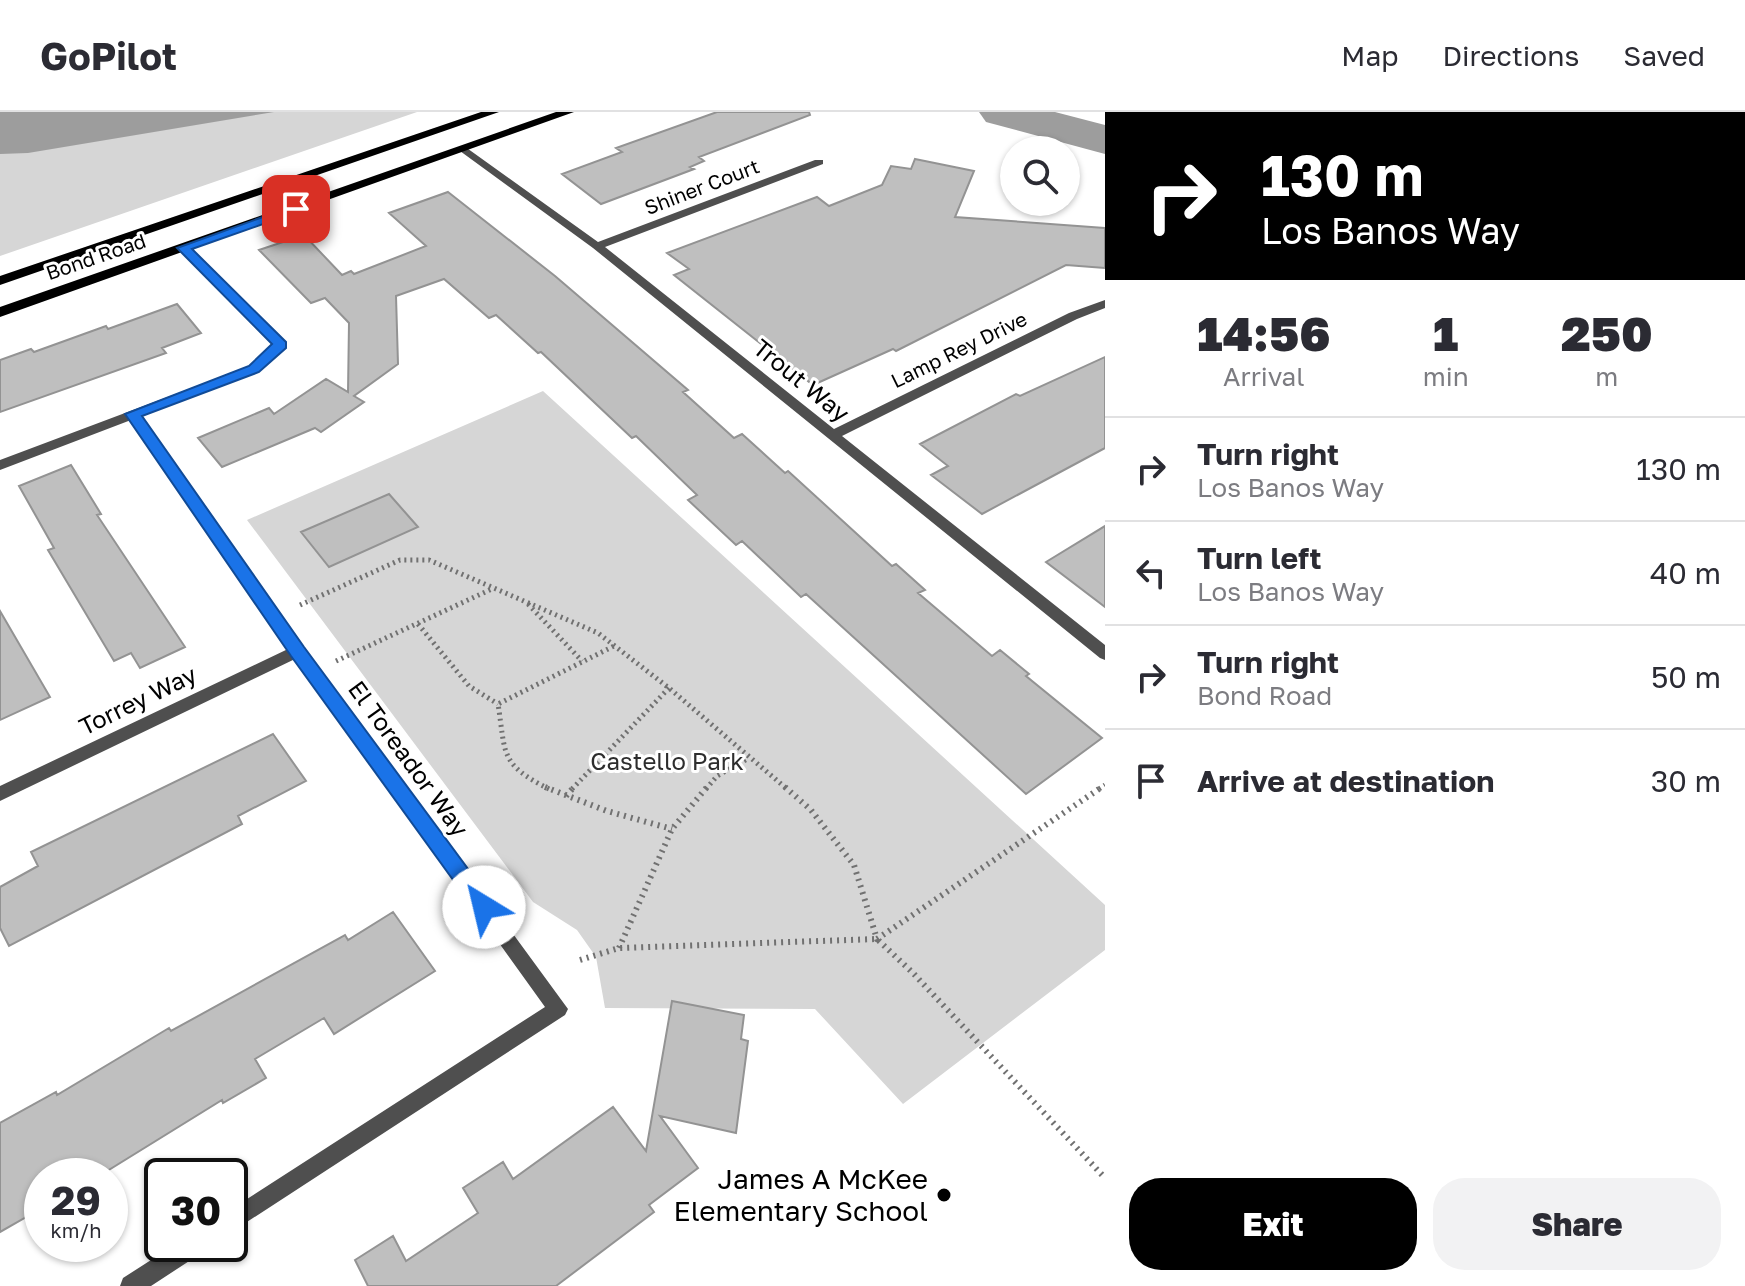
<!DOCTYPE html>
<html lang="en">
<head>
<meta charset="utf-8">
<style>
  :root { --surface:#fff; --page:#f2f2f3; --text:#2b2b33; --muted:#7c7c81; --line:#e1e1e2; --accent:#000 }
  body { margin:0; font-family:"Golos Text",sans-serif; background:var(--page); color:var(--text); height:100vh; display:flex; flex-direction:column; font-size:30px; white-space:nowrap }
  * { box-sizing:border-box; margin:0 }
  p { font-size:26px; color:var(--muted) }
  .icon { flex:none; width:44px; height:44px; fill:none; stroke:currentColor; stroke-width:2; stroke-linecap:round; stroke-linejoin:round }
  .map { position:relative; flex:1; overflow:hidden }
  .sheet { display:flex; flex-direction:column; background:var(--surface); width:640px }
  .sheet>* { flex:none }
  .guide { background:#000; color:#fff; overflow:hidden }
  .buttons { position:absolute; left:1000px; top:24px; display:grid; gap:16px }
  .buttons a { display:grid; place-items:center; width:80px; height:80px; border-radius:50%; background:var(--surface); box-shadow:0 2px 6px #0004; font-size:40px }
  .speed { position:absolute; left:24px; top:1046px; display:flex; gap:16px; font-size:40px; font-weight:700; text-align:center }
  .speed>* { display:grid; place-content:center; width:104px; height:104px; border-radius:50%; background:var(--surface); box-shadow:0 2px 6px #0004; line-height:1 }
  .speed small { font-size:20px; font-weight:400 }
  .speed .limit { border:4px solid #111; border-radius:12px; background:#fff; color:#111 }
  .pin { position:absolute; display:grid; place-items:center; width:68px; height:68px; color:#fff; margin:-34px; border-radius:16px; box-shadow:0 4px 12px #0006 }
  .me { position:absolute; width:88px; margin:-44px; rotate:324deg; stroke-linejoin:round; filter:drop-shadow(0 0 6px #0008) }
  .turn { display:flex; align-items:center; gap:28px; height:168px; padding:0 24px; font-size:36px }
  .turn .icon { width:104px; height:104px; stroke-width:2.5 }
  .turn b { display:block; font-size:56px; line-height:68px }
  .eta { display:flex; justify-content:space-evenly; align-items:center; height:136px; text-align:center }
  .eta b { font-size:48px; font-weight:800; line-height:56px }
  .primary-button { display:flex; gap:16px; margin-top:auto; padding:16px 24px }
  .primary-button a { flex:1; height:92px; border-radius:32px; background:var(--accent); color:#fff; font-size:32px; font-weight:800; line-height:92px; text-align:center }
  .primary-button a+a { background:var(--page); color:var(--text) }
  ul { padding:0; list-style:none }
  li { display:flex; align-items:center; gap:24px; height:104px; padding:0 24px; border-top:2px solid var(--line) }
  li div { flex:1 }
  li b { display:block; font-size:30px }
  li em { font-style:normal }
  header { display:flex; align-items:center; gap:48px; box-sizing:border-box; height:112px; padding:0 40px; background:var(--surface); border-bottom:2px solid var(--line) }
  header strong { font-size:38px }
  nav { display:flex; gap:44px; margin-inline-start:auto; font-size:28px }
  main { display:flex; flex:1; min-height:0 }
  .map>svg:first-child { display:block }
  .green { fill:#d6d6d6 }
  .water { fill:#9d9d9d }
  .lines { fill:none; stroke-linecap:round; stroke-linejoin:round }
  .river { fill:#9d9d9d; fill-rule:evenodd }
  .building { fill:#bfbfbf; stroke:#939393; stroke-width:2 }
  .path-far1 { stroke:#717171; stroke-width:5; stroke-dasharray:2 4; stroke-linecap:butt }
  .path { stroke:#717171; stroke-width:6; stroke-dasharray:2 5; stroke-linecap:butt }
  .minor { fill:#4f4f4f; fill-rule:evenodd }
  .primary { fill:#000; fill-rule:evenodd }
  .route { fill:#1a73e8; stroke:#114b97; stroke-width:2 }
  .poi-dot { fill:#000; stroke:#fff; stroke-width:3 }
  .labels { text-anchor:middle; stroke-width:6; stroke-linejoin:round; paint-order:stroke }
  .far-street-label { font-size:20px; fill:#000; stroke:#fff }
  .street-label { font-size:24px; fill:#000; stroke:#fff }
  .park-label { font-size:24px; fill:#2d2d2d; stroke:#fff }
  .near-poi-label { font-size:28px; fill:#000; stroke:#fff; text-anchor:end }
</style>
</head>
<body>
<header>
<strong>GoPilot</strong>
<nav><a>Map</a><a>Directions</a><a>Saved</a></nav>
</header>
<main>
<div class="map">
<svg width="1105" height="1174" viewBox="0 0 1105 1174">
  <rect width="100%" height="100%" fill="#fff"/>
  <path class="green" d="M0 0H417L0 144Z
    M543 279 1105 793V838L903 992 815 897 605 896 596 845 577 818 533 790 247 408Z"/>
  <path class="water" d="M0 0H274L28 41 0 42Z"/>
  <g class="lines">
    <path class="river" d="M979 0H1055L1105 13V42L986 10Z"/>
  </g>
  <path class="building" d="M717 0H809L810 3 699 45 704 49 690 55 694 57 601 92 562 62 622 40 616 36Z
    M915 47 974 59 955 105 1105 116V156L1066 153 896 239 893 237 813 273 674 163 689 157 667 141 817 85 829 94 882 73 891 54 911 57Z
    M448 80 555 164 688 278 683 280 734 326 742 322 785 361 788 359 892 454 896 452 925 478 918 481 992 544 1000 538 1029 562 1026 564 1102 626 1026 682 806 482 801 485 742 429 736 433 688 388 697 383 636 324 632 326 541 240 538 241 496 203 489 206 444 167 396 184 398 252 354 284 364 290 321 320 315 316 222 355 198 326 269 296 274 302 326 267 348 280 349 211 325 186 311 191 259 138 304 123 342 163 351 159 354 162 426 134 389 101Z
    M177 192 201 221 162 236 166 241 0 300V248L31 237 34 240 106 214 108 217Z
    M1105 245V336L982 402 931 363 948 354 920 332 1016 282 1020 284Z
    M71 353 101 402 97 403 185 535 140 556 131 541 114 549 48 438 54 436 19 374Z
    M389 382 418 415 329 455 301 420Z
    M1105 414V495L1046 450Z
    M0 499 50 585 0 608Z
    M273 622 306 669 238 704 242 712 9 834 0 816V775L38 754 31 740Z
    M393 800 435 859 334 922 324 906 255 947 266 966 223 991 222 988 99 1064H42V1096L0 1120V1011L56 980 57 983 169 916 171 919 345 823 348 828Z
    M672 889 744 903 741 927 748 929 736 1021 660 1004 698 1056 649 1093 654 1100 556 1174H368L355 1148 393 1124 406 1149 478 1101 463 1076 503 1050 513 1067 613 995 646 1039Z"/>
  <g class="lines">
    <path class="path-far1" d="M528 492 582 549
      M300 493 400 448H429L598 521 669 576 787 677
      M418 512 469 574 498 592
      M336 549 494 476
      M549 677C499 652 506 642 498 592L616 533
      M572 677 669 576
      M706 677 717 664 749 646
      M1099 677 1105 673"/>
    <path class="path" d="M545 675 607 699 672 717
      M785 675 811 698 854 753 877 827 1102 675
      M566 684 574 675
      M619 836 672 717 707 675
      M580 848 619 836 877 827 913 861 1105 1066"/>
    <path class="minor" d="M464 34 598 130 815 48H823V52L605 135 834 317 1069 201 1105 188V196L1077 207 842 324 1105 533V548L1100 546 593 136 460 39V35Z
      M183 133 187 134 287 233 258 260 141 304 303 535 568 897 565 903 230 1121V1098L545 895 295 547 0 689V674L288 537 131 308 0 358V348L250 254 274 233 179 138V134Z
      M176 1132H206L203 1140 151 1174H120L123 1166Z"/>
    <path class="primary" d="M481 0H499L0 173V164Z
      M556 0H574L0 205V195Z"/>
  </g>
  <path class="route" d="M296 93 300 94V99L192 137 286 230V236L259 260 142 304 304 535 491 788 494 795 491 801 484 804 477 801 291 544 125 302 249 254 272 232 177 136Z"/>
  <circle class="poi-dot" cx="944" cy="1083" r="8"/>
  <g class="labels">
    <g class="far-street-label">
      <text transform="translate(702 75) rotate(-21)" y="7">Shiner Court</text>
      <text transform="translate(96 145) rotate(-19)" y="7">Bond Road</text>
      <text transform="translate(959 238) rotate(-26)" y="7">Lamp Rey Drive</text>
    </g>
    <g class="street-label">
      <text transform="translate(801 269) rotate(39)" y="8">Trout Way</text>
      <text transform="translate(138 589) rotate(-26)" y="8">Torrey Way</text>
      <text transform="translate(408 647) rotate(54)" y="8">El Toreador Way</text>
    </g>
    <g class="park-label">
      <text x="667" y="658">Castello Park</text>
    </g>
    <g class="near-poi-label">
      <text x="928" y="1077">James A McKee<tspan x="928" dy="32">Elementary School</tspan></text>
    </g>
  </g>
</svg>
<div class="buttons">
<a><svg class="icon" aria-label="search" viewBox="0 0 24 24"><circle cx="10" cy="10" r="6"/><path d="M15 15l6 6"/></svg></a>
</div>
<div class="speed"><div>29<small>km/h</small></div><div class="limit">30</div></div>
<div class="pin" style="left:296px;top:97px;background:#d93025"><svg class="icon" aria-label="arrive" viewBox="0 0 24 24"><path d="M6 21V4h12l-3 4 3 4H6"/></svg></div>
<svg class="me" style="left:484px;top:795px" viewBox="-20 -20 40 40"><circle r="19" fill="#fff"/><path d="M0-13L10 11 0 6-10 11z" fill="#1a73e8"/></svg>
</div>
<section class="sheet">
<div class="guide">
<div class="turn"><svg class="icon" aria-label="right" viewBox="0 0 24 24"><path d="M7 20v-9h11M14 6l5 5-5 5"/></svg><div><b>130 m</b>Los Banos Way</div></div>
</div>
<div class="eta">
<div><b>14:56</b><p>Arrival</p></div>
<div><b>1</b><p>min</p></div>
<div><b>250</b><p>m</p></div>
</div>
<ul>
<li><svg class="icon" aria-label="right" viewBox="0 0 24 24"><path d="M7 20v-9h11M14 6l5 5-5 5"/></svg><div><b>Turn right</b><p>Los Banos Way</p></div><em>130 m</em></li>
<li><svg class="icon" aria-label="left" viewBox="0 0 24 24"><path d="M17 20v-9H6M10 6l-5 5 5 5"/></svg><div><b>Turn left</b><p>Los Banos Way</p></div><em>40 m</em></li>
<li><svg class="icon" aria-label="right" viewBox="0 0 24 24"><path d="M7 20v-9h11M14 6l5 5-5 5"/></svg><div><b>Turn right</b><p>Bond Road</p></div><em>50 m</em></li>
<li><svg class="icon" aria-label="arrive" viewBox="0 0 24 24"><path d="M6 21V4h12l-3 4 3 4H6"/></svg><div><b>Arrive at destination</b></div><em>30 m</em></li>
</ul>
<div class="primary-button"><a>Exit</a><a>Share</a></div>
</section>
</main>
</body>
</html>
